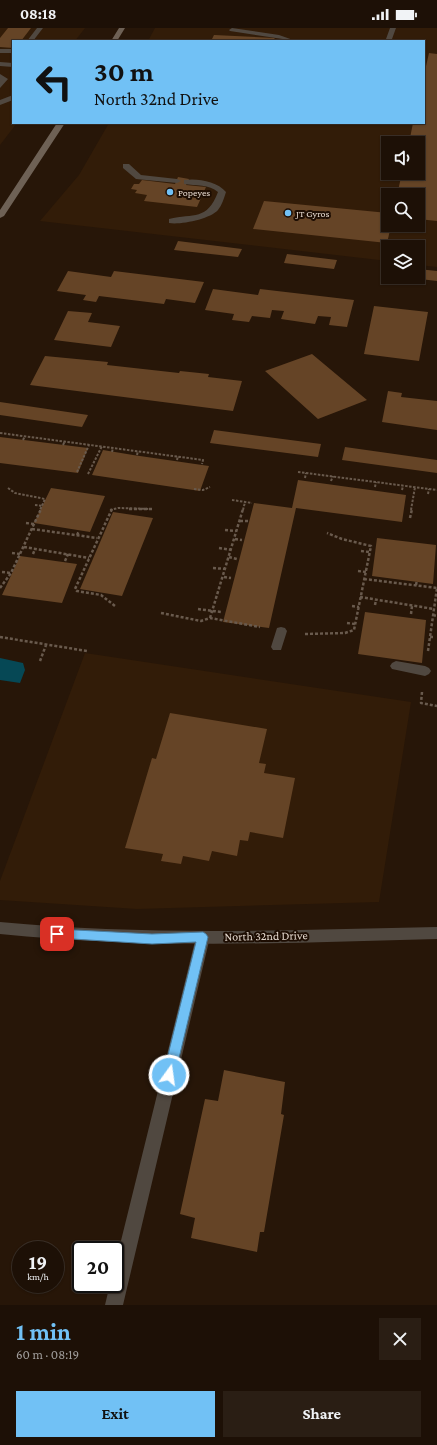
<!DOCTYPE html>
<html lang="en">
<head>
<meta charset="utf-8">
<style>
  :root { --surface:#1d1006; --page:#2a1e14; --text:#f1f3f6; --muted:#a09d9b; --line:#3b3028; --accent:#71c1f5 }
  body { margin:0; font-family:"Crimson Pro",serif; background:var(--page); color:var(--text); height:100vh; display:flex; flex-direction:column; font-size:15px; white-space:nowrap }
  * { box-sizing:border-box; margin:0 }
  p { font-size:13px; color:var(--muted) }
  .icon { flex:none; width:22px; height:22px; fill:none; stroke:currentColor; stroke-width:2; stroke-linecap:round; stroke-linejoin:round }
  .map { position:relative; height:1277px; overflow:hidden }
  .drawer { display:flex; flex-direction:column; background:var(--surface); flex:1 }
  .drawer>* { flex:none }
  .guide { position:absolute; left:12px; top:12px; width:413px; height:84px; border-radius:0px; box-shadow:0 1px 3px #0004,0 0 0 1px var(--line); background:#71c1f5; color:#111; overflow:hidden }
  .buttons { position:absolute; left:381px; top:108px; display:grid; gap:8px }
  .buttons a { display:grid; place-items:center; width:44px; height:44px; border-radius:0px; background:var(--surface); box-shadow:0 1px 3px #0004,0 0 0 1px var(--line); font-size:20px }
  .speed { position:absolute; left:12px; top:1213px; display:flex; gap:8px; font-size:20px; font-weight:700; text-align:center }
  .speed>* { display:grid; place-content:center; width:52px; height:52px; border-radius:50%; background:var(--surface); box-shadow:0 1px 3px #0004,0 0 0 1px var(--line); line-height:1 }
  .speed small { font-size:10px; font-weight:400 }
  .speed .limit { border:2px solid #111; border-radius:6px; background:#fff; color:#111 }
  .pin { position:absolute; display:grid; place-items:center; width:34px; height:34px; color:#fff; margin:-17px; border-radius:8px; box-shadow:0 2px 6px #0006 }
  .me { position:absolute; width:44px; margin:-22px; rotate:14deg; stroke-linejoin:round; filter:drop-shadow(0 0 3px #0008) }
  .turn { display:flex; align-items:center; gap:14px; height:84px; padding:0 16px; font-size:18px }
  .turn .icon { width:52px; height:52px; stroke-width:2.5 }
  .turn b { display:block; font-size:28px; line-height:34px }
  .round { display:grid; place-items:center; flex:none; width:42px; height:42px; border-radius:0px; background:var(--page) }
  .head { display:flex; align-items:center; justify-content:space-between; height:68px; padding:0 16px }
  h1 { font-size:24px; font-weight:700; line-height:30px; color:var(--accent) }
  .action { display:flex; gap:8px; margin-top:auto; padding:8px 16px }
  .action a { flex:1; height:46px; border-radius:0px; background:var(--accent); color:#111; font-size:16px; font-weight:700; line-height:46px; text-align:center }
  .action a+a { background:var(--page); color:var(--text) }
  .status { display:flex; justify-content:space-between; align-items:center; height:28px; padding:0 20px; background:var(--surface); direction:ltr }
  .status svg { height:11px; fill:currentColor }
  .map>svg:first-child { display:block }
  .built { fill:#321c08; fill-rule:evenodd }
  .water { fill:#064855 }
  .building { fill:#654426 }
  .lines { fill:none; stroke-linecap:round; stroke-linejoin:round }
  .path-far1 { stroke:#695a4d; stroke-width:2; stroke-dasharray:2.5 1.5; stroke-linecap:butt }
  .path { stroke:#695a4d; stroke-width:2.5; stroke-dasharray:3 2; stroke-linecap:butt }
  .service { fill:#504840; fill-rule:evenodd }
  .tertiary { fill:#504840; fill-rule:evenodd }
  .secondary { fill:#6e6155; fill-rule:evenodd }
  .route { fill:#71c1f5; stroke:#497d9f }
  .poi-dot { fill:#71c1f5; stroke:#1d0d02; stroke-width:1.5 }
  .labels { text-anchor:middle; stroke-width:4; stroke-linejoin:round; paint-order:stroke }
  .far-poi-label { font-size:10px; fill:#e4d8ce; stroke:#1d0d02; text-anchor:start }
  .street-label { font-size:12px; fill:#e4d8ce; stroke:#1d0d02 }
</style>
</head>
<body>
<div class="status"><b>08:18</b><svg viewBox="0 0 49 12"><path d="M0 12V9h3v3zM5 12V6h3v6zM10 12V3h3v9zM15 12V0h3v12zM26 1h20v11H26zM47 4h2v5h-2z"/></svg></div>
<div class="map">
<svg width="437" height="1277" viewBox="0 0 437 1277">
  <rect width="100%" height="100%" fill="#271608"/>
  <path class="built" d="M0 0H85L75 13H13V95H17L0 117Z
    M155 0H437V239L418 237V219H388V233L40 193 79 147 109 95H424V13H148ZM388 115H418V145H388ZM388 167H418V197H388Z
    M85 625 411 674 379 874 137 881 0 872V853Z"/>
  <path class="water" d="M0 630 23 635 25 642 20 655 0 652Z"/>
  <path class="building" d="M8 0H31L21 13H13V20L0 19V10Z
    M214 7 274 10 277 13H211Z
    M429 25 437 26V193L418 191V167H397L402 145H418V115H409L413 95H424V47Z
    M178 149 189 151 186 157 206 159 197 179 144 173 147 167 135 165 137 162 131 161 134 156H139L142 152 175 156Z
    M264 173 388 185V197H406L405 200 391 198 387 215 253 201Z
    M178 213 242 221 238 229 174 222Z
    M287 226 337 232 334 241 284 235Z
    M383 237H388V247L380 246Z
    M418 241 437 243V253L411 250 418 249Z
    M68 243 111 249 114 243 204 254 195 275 166 271 164 276 99 268 96 274 83 272 86 267 57 263Z
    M213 261 258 267 260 261 354 272 347 299 329 297 331 289 318 288 315 296 281 291 284 283 272 282 270 290 252 288 249 294 232 292 234 286 205 282Z
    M374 278 428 284 419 333 364 326Z
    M68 283 92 285 88 294 120 298 111 319 54 312Z
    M312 326 367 372 318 391 265 343Z
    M45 328 108 334 107 337 179 345 180 343 209 346 208 349 242 353 233 383 30 357Z
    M388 363 402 365 401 369 437 373V402L382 394Z
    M0 374 88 387 82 399 0 387Z
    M214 402 321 416 318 429 210 415Z
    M0 409 88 420 78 445 0 435Z
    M345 419 437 432V445L342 432Z
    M103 422 133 427 209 438 200 463 92 447Z
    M298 452 406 467 402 494 296 480 269 600 223 594 254 475 292 480Z
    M51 460 105 468 90 504 34 495Z
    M113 484 153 490 122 568 80 561Z
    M377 510 436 517 433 556 372 548Z
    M20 528 77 536 62 575 2 567Z
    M365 584 426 592 422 635 358 626Z
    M170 685 267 701 259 735 266 736 264 745 295 750 283 810 250 804 248 813 240 812 237 828 212 823 209 833 183 828 181 836 161 833 163 826 125 820 152 730 156 731Z
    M224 1042 285 1054 281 1086 284 1087 264 1204H260L257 1224 191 1210 195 1190 180 1186 205 1071 218 1073Z"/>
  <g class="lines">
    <path class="path-far1" d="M0 405 203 432 202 436
      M23 412 25 408
      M63 417 65 413
      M112 424 113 420
      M137 427 138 423
      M177 432 178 428
      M77 444 89 417
      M298 444 437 462
      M88 446 102 418
      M305 450 306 445
      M331 453 333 448
      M375 459 376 454
      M8 460 15 465 45 471 40 482
      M194 461 203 462 210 459
      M402 462 403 458
      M428 466 429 461
      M232 472 252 475
      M35 477 43 478
      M110 482 118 480 152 481
      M243 482 245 474
      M411 482 415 459"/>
    <path class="path" d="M112 481 75 561 77 563 101 567 115 578
      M129 481H152
      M410 490 412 481
      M240 493H248
      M26 495 34 496
      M32 501 97 510
      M225 502 236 503
      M77 507 79 503
      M235 511 242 512
      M24 519 89 530
      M219 520 232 522
      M361 523 369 524
      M12 525 20 526
      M33 526 35 521
      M229 529 237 531
      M65 533 68 526
      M213 540 226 541
      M358 543 366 544
      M2 544 11 545
      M224 549 231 550
      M364 551 437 560
      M416 557 417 552
      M0 560 11 545 41 481
      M360 569 434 581
      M375 577 376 572
      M352 578 359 579
      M198 581 221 584
      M161 585 201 593 210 590 260 599
      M411 586 412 578
      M433 587 437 588
      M210 590 243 481
      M347 595 355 596
      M305 606 345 605 354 602 371 518 342 511 327 505
      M0 609 87 623
      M430 609H435
      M428 623 437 560
      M40 633 46 617
      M422 664 421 675 437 678"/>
    <path class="service" d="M37 0H43L33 13H27Z
      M232 0 279 7 296 13 230 3 229 2Z
      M390 0H396L392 11 389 13 386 11Z
      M0 21H13V25H0Z
      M0 34 13 35V39L0 38Z
      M0 46 8 51 0 60Z
      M13 67V72L0 77V72Z
      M123 136H129L141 147 177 151 181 153 177 155 136 151 123 140Z
      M184 152C197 150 217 153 226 164 224 170 222 177 218 182 210 191 181 197 169 195V191C194 185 207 193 218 164 209 156 196 158 184 156Z
      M281 599 285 600 287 603 281 622H273L271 619 277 600Z
      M396 633 425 638 429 640 431 643 429 646 425 648 392 641 390 638 392 635Z
      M203 903 208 904 210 909 123 1277H105L110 1256H115V1237L196 909 198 904Z"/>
    <path class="tertiary" d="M0 894C146 908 291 902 437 899V911C291 915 146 921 0 906Z"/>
    <path class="secondary" d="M119 0H125L117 13H111Z
      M57 95H65L4 188 0 190V182Z"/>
  </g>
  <path class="route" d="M57 901 152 906 203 904 206 906 208 909 174 1051 169 1053 165 1051 163 1047 196 914 152 916 57 910 53 909 51 906 53 902Z"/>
  <g class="poi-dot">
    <circle cx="170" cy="164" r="4"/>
    <circle cx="288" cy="185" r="4"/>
  </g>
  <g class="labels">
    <g class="far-poi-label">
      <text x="178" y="168">Popeyes</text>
      <text x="296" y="189">JT Gyros</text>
    </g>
    <g class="street-label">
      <text transform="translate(266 908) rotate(-1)" y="4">North 32nd Drive</text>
    </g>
  </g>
</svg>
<div class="buttons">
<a><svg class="icon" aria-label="sound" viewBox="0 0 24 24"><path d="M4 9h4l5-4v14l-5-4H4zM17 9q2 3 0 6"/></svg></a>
<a><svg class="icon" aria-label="search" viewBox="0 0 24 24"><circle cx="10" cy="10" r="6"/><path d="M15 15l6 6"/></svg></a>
<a><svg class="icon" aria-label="layers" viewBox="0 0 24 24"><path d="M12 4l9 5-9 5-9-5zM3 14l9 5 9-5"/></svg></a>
</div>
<div class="speed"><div>19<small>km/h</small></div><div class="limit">20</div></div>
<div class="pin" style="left:57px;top:906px;background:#d93025"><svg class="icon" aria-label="arrive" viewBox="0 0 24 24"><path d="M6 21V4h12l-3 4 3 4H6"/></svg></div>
<svg class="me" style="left:169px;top:1047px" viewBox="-20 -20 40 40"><circle r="17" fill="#71c1f5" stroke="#fff" stroke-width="3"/><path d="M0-11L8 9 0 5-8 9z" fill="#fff"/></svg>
<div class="guide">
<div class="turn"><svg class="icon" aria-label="left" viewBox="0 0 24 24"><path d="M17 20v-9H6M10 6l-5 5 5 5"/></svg><div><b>30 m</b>North 32nd Drive</div></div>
</div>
</div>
<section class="drawer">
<div class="head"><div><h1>1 min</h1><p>60 m · 08:19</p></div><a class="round"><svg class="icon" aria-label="close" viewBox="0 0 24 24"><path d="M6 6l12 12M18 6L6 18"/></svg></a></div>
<div class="action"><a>Exit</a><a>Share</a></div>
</section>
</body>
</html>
